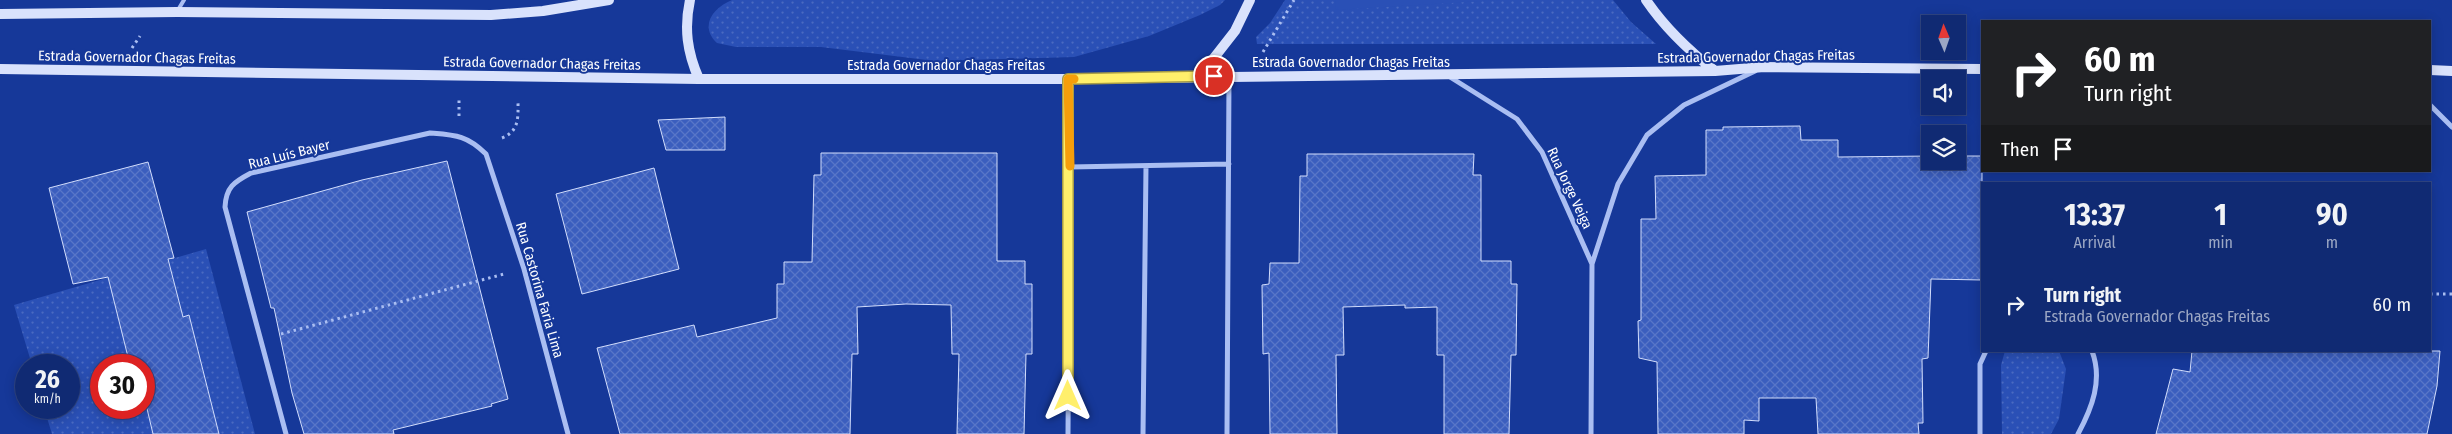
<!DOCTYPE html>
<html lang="en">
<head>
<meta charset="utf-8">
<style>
  :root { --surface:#102a73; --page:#193278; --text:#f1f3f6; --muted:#9ca7c4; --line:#304685 }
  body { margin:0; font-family:"Fira Sans Condensed",sans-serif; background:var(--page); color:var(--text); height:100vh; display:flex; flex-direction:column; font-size:19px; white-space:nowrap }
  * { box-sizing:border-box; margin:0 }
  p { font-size:16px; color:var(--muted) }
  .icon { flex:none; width:28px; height:28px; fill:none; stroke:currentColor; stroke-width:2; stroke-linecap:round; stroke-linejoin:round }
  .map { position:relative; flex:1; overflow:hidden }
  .panel { position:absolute; left:1981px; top:182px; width:450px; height:170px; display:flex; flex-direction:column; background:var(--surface); border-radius:0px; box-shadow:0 2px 12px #0003,0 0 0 1px var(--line) }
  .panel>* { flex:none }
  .top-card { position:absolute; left:1981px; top:20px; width:450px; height:152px; border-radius:0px; box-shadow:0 2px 12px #0003,0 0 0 1px var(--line); background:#202124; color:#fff; overflow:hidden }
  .needle { width:32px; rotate:358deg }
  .tools { position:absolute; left:1921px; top:15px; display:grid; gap:10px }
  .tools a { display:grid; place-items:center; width:45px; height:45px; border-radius:0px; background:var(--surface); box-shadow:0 2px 12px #0003,0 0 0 1px var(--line); font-size:25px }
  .speed { position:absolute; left:15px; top:354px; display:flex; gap:10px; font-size:25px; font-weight:700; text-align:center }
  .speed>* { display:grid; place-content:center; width:65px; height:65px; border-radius:50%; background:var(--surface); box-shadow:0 2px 12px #0003,0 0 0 1px var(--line); line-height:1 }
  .speed small { font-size:12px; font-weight:400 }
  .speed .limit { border:8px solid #d22; background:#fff; color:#111 }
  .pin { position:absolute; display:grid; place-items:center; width:42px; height:42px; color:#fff; margin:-21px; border:2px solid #fff; border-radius:50%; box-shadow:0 1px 5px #0007 }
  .me { position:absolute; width:55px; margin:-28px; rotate:0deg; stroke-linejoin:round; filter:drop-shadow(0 0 4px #0008) }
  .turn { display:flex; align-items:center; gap:18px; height:105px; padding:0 20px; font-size:22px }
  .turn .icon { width:65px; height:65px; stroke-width:2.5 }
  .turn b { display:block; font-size:35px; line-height:42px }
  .then { display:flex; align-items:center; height:48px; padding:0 20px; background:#0003; gap:10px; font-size:19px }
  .eta { display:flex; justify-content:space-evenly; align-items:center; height:85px; text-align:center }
  .eta b { font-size:30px; font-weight:700; line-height:35px }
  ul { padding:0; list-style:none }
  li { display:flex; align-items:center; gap:15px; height:75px; padding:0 20px }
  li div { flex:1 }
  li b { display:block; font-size:19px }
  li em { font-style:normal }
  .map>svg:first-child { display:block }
  .park { fill:url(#park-dots); fill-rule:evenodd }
  .pitch { fill:#2a50b6 }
  .building { fill:url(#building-cross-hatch); stroke:#d2ddfc }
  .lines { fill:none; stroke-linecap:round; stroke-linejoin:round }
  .path { stroke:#aabef2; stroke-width:3; stroke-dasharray:2.5 4; stroke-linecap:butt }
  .lane { stroke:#aabef2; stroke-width:4 }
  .street { stroke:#aabef2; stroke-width:5 }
  .secondary { stroke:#d9e2fc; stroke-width:10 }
  .route-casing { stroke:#a69b46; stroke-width:12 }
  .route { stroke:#ffef6b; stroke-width:9 }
  .slow { stroke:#f59e0b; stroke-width:9 }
  .labels { text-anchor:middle; stroke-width:4; stroke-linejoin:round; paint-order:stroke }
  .street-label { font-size:14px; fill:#fff; stroke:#163899 }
</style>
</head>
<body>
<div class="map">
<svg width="2452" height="434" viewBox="0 0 2452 434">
  <defs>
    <pattern id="park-dots" width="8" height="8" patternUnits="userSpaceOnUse" patternTransform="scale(1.25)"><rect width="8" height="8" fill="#2a50b6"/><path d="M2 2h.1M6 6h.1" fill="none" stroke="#4a6ac1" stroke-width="1.8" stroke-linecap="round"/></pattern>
    <pattern id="building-cross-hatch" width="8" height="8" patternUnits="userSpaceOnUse" patternTransform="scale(1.25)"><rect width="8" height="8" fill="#3b5ebe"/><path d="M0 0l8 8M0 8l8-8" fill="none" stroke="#5876c8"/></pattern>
  </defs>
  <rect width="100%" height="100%" fill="#163899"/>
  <path class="park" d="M732 0H1225L1220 5 1200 15 1149 36 1074 57 935 61 821 47H736L717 43C699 26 713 8 732 0Z
    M1285 0H1613L1631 22 1656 44H1257L1256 37 1270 23Z
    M206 249 255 434H52L44 408H69V365H32L14 305ZM101 365H144V408H101Z
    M2005 351H2059L2066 369 2059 419 2051 434H2002L2001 365Z"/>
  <path class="pitch" d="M1335 0H1500L1336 10Z"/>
  <path class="building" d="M725 117V150H666L658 120Z
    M1800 126 1801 140H1838V157L1930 156V161H1958V156H1982V280L1931 279 1928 358 1922 359 1923 423H1918L1919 434H1818L1816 398H1759V421L1744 420V434H1658L1657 362 1639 358 1638 321 1641 320V219H1656L1655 176 1706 175V130H1723V127Z
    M821 153H997V261H1025V284H1032V354H1026L1024 434H957L959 354H952L951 305 906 304 857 307 858 354H852L850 434H620L597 348 694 325 697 337 777 318V284H784V262H812L814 175H821Z
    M1307 154H1474L1473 175H1481V261H1511V284H1517L1516 355H1511L1509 434H1444V355H1437V307L1405 308V305L1343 307 1344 355H1336L1337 434H1270L1269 353 1263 354 1262 285 1269 284 1270 263H1299L1300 176H1307Z
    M447 161 508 399 491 404 492 406 393 430 394 434H304L292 393 274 308H271L247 212 362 180Z
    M148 162 174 258 168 259 183 317 189 315 219 434H153L144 396V365H130L108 277 73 284 58 225 49 188Z
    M654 168 679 269 582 294 556 194Z
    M2192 351H2440L2437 386 2427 434H2156L2173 369 2190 372Z"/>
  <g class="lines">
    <path class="path" d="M132 48 140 36
      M1263 52 1294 0
      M459 116V100
      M502 138C520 131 518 116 518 100
      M2430 294H2452
      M281 334 504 274"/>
    <path class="lane" d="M178 10 184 0"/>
    <path class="street" d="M1450 77 1517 119 1542 152 1592 264
      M1068 79 1070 167 1068 434
      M2430 105 2452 127
      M1070 167 1229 164
      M286 434 225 207C226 187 234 182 251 173L430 133C455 135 467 135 486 154L524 269 568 434
      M1143 434 1146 166
      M1227 434 1229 77
      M1591 434 1592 264 1618 184 1647 135 1684 105 1755 71
      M1980 434V364L1986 351
      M2078 434C2092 408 2103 380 2092 351"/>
    <path class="secondary" d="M690 0C684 28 687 52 699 79
      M1646 0C1665 28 1688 50 1715 71
      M0 14 177 12 491 15 543 11 609 0
      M0 69 699 79H1068L1715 71 1764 67 1982 69
      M2430 70 2452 71
      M1199 77 1235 31 1250 0"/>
  </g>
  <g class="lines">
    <g class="route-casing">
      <path id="route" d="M1068 396V79L1214 76"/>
    </g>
    <use href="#route" class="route"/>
    <path class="slow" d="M1070 166 1068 79H1074"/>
  </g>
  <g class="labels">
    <g class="street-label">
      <text transform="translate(1756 56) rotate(-1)" y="5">Estrada Governador Chagas Freitas</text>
      <text transform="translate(137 57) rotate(1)" y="5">Estrada Governador Chagas Freitas</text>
      <text x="1351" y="67">Estrada Governador Chagas Freitas</text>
      <text transform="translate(542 63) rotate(1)" y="5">Estrada Governador Chagas Freitas</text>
      <text x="946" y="70">Estrada Governador Chagas Freitas</text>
      <text transform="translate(289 154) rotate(-14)" y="5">Rua Luís Bayer</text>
      <text transform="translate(1570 188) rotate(65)" y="5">Rua Jorge Veiga</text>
      <text transform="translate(540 290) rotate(74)" y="5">Rua Castorina Faria Lima</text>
    </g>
  </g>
</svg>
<div class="tools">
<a><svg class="needle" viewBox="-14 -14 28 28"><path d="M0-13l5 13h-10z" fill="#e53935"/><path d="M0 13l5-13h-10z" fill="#9ca7c4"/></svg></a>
<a><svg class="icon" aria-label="sound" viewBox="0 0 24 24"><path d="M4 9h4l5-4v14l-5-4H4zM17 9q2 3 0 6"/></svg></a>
<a><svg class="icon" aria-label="layers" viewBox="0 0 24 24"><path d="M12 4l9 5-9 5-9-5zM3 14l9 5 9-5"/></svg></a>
</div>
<div class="speed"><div>26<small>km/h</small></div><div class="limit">30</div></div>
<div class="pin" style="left:1214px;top:76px;background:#d93025"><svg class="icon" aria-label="arrive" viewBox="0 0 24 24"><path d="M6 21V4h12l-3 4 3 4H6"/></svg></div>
<svg class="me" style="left:1068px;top:396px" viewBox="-20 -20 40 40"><path d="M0-17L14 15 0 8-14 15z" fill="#ffef6b" stroke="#fff" stroke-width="4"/></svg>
<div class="top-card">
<div class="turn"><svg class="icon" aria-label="right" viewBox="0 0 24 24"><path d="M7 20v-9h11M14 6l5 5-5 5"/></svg><div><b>60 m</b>Turn right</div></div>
<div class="then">Then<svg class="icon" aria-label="arrive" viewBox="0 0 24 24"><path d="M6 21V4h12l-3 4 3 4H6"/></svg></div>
</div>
<section class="panel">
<div class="eta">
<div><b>13:37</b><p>Arrival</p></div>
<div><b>1</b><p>min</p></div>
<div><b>90</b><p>m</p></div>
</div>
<ul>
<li><svg class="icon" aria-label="right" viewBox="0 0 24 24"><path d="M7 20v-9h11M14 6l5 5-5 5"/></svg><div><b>Turn right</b><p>Estrada Governador Chagas Freitas</p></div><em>60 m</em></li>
</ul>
</section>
</div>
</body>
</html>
